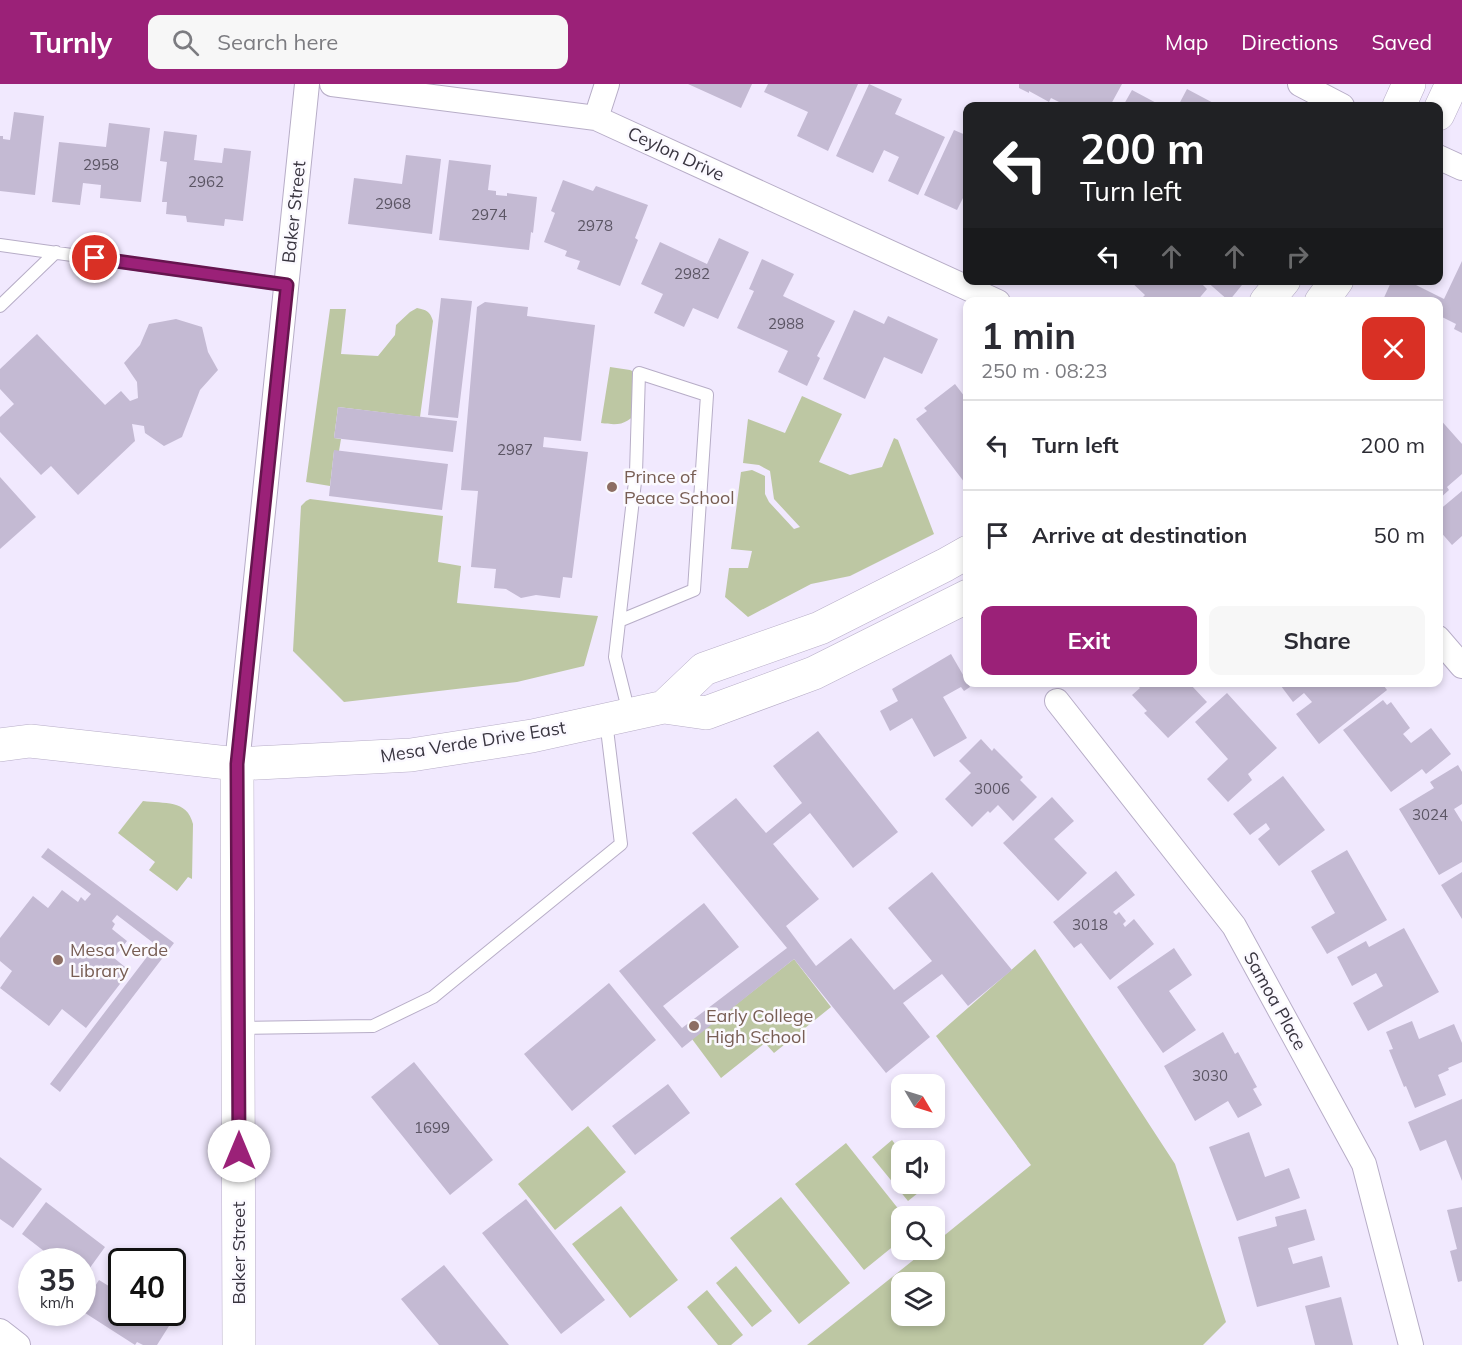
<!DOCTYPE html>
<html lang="en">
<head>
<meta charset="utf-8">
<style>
  :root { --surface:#fff; --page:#f7f7f7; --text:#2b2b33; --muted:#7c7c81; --line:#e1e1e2; --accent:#9b2178 }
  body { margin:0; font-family:Mulish,sans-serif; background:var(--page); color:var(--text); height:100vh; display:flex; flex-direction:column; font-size:22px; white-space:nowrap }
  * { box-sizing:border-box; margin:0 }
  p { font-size:20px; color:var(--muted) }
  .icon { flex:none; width:33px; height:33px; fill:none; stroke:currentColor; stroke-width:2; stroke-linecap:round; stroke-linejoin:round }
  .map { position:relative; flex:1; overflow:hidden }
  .drawer { position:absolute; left:963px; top:213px; width:480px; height:390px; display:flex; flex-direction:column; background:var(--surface); border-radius:12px; box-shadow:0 3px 9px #0003 }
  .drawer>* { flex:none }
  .hud { position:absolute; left:963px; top:18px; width:480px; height:183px; border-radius:12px; box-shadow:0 3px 9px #0003; background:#202124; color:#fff; overflow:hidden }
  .needle { width:39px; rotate:128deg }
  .buttons { position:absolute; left:891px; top:990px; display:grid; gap:12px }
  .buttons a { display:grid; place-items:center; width:54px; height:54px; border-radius:12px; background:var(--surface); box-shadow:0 3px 9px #0003; font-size:30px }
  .speed { position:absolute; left:18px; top:1164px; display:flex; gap:12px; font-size:30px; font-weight:700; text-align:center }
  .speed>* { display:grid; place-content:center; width:78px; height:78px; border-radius:50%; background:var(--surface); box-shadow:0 3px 9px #0003; line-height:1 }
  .speed small { font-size:15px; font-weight:400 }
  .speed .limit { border:3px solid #111; border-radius:9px; background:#fff; color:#111 }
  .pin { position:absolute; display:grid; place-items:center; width:51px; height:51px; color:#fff; margin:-26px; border:3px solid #fff; border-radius:50%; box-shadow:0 2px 6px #0007 }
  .me { position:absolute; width:66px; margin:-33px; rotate:0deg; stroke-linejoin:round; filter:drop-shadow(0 0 4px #0008) }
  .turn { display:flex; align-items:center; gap:21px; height:126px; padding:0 18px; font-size:27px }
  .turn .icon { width:78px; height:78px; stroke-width:2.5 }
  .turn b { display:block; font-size:42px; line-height:51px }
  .lanes { display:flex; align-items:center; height:57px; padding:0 18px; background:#0003; justify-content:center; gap:30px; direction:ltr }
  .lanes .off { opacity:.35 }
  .round { display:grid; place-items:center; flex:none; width:63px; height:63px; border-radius:12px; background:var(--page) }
  .summary { display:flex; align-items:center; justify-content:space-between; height:102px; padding:0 18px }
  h1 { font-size:36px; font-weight:700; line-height:45px }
  .action { display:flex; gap:12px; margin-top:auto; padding:12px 18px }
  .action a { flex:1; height:69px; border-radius:12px; background:var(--accent); color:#fff; font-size:24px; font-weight:700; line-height:69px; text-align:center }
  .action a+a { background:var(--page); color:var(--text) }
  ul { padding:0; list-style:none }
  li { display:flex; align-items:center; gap:18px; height:90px; padding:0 18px; border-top:2px solid var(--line) }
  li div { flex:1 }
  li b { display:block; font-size:22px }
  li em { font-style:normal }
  header { display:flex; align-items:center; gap:36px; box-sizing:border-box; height:84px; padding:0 30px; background:var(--accent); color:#fff }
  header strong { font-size:28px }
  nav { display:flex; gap:33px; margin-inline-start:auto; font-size:21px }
  .search { width:420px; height:54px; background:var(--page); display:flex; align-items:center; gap:15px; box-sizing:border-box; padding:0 21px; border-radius:12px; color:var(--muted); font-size:22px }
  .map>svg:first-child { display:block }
  .green { fill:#bdc7a3; fill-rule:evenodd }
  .building { fill:#c4bad3 }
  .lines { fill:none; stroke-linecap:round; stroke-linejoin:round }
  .lane-casing { stroke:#b7adc7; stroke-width:14 }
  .street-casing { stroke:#b7adc7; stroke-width:26 }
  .secondary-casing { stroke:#b7adc7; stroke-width:34 }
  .lane { stroke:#fff; stroke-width:12 }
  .street { stroke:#fff; stroke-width:24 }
  .secondary { stroke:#fff; stroke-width:33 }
  .route-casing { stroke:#65154e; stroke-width:15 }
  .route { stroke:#9b2178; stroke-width:10 }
  .education-dot { fill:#8d6e63; stroke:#fbf9ff; stroke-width:2 }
  .labels { text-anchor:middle; stroke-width:5; stroke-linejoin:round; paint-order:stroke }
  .number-label { font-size:15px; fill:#5c5665 }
  .street-label { font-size:18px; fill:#393540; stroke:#fbf9ff }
  .education-label { font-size:18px; fill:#785e54; stroke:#fbf9ff; text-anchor:start }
</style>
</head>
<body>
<header>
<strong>Turnly</strong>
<div class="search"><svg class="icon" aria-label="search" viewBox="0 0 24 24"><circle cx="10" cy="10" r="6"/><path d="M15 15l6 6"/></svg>Search here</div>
<nav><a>Map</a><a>Directions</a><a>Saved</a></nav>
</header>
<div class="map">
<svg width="1462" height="1261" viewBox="0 0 1462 1261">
  <rect width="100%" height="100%" fill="#f1e9fe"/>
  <path class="green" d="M417 224C426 226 430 227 433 237L420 333 338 323 334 354 341 355 339 367H334L330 402 306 398 330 225H346L341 270 378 272 395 251 396 241 410 228Z
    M610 283 630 286 634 288 641 325C626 340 622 342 601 339Z
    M802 312 842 330 819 378 850 391 882 383 894 354 898 356 934 450 850 492 811 500 748 533 725 513 729 484H748L752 467 731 465 741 388 752 386 765 392V410L769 418 794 445 800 443 774 415 770 387 759 381 743 379 748 335 785 349Z
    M310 415 443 432 438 478 461 482 457 519 598 532 584 582 517 598 344 618 293 567 301 422 306 417Z
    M143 717C164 720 187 715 193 740L192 795 188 793 177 807 149 786 155 778 118 749Z
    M1035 865 1175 1080 1226 1238 1203 1261H807L926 1166H934L935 1159 1031 1081 936 952ZM902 1198H934V1232H902Z
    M794 875 831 923 774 969 765 959 721 994 692 955Z
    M588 1042 626 1088 555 1146 518 1100Z
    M892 1056 901 1068 902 1100 928 1101 908 1117 872 1073Z
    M846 1059 904 1132H902L901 1156 864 1186 795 1100Z
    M781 1113 850 1199 799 1240 730 1154Z
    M621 1122 678 1196 630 1234 572 1160Z
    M736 1182 772 1227 752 1243 716 1199Z
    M707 1206 743 1251 731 1261H718L687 1223Z"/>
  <path class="building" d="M688 0H752L741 24Z
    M768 0H858L828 67 797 52 808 28 764 8Z
    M869 0 902 15 895 30 945 53 918 111 888 97 899 73 884 66 873 89 836 72Z
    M1019 0H1122L1110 22H1067L1051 14 1049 18 1029 7V9L1019 4Z
    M1187 5 1219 22H1178Z
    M1132 6 1162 22H1123Z
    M14 28 44 32 35 111 0 107V52H3V55L10 56Z
    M109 39 150 44 141 118 100 114 101 101 83 99 80 121 52 118 59 58 106 63Z
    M954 46 968 52V104L957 126 924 111Z
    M164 47 197 51 194 76 222 79 224 64 251 67 243 137 225 135 224 142 187 138 186 132 166 130 167 118H162L167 78 160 77Z
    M406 71 441 75 432 150 348 140 354 94 402 100Z
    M449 76 491 81 488 106 496 107V111L507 112V109L537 113 533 149 531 148 529 166 439 156Z
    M563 96 593 107 596 102 648 121 635 154 638 156 620 202 577 185 580 177 565 172 567 167 544 158 555 129 551 127Z
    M719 154 749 168 718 235 693 224 684 243 654 229 663 210 641 200 660 158 707 180Z
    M762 175 794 190 783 212 835 237 817 272 820 274 807 302 778 288 788 267 737 244 754 207 749 205Z
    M1462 177V249L1454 245 1456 240 1442 233 1438 239V218H1382L1392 196H1406L1444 215Z
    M1129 196H1198L1207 205 1196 218H1146L1142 214 1145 211Z
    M1205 196H1246L1229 217Z
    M441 214 472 217 458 334 428 331Z
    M485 218 528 223 527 232 595 241 581 357 544 353 543 363 588 368 572 494 563 493 560 514 536 511 521 514 506 505 494 504 496 485 471 483 478 407 461 406 477 223Z
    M854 226 884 240 888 232 938 255 922 290 884 273 865 315 823 295Z
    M176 235 202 243 208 268 218 286 200 306 182 353 164 362 145 349 144 342 132 340 135 357 78 411 51 382 41 391 0 348V333L14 320 0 305V285L37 250 105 321 121 307 130 317 138 314 137 298 124 279 140 261 149 240Z
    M955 300 968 317V403L916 335 927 327 924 324Z
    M338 323 457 337 453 368 334 354Z
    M1438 333 1462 360V390L1447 403 1449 406 1438 416Z
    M334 366 448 380 442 426 329 412Z
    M0 393 36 433 0 465Z
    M1462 407V452L1452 461 1438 445V427Z
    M951 570 970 603 964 607 961 603 943 613 967 654 934 673 912 634 890 647 880 627 898 617 892 605Z
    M1134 598H1194L1191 601 1207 618 1168 654 1144 629 1147 627 1132 611 1140 604Z
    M1278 598H1381L1387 606 1319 660 1296 630 1312 618 1304 609 1293 618Z
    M1227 609 1277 664 1248 690 1252 696 1228 718 1207 695 1228 675 1195 638Z
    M1383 616 1387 621 1391 618 1410 644 1403 650 1411 659 1431 644 1451 670 1426 690 1422 685 1391 708 1343 646Z
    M818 647 898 748 853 784 810 729 773 760 819 815 786 842 816 882 851 854 894 906 932 877 888 824 932 788 1012 886 968 922 942 890 903 919 930 953 886 989 794 875 682 964 619 887 704 819 739 863 663 922 682 944 787 864 692 749 736 714 766 749 802 719 773 682Z
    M981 655 992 667 994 664 1023 693 1020 696 1037 713 1013 737 998 721 990 729 988 727 972 743 945 715 971 689 959 677Z
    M1458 681 1462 688V720L1454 725 1462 738V778L1439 791 1399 725 1434 704 1430 698Z
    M1283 692 1325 746 1279 782 1258 755 1270 745 1266 739 1250 751 1233 730Z
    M1052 713 1074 737 1054 755 1087 789 1058 817 1003 759Z
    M48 764 174 859 60 1008 50 1000 156 861 117 831 112 837 115 840 112 845 127 857 114 874 130 887 86 944 62 925 49 942 0 904 12 887 0 877V854L33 812 48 824 62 806 78 818 81 813 85 817 91 810 41 773Z
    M1347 766 1387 836 1327 870 1311 843 1335 829 1311 787Z
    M1116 787 1135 811 1113 828 1116 831 1119 828 1126 837 1123 840 1125 843 1134 835 1154 860 1110 896 1081 859 1074 864 1053 838Z
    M1462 788V835L1441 801Z
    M1404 844 1439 908 1368 947 1353 919 1383 902 1376 889 1352 902 1337 873 1366 857 1369 863Z
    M1174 864 1192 891 1169 907 1196 946 1163 969 1117 903Z
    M609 899 656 956 572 1027 524 970Z
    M1412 937 1419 955 1454 940 1462 959V978L1448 984 1449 986 1438 991 1446 1011 1415 1024 1406 1002 1404 1003 1389 966 1393 965 1386 948Z
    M1223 948 1235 970 1238 968 1257 1003 1253 1005 1262 1021 1238 1034 1228 1017 1195 1037 1164 982Z
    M414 978 493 1076 450 1111 371 1013Z
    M668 1000 690 1029 635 1071 612 1042Z
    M1462 1015V1097L1446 1056 1420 1067 1408 1038Z
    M1249 1048 1265 1093 1289 1084 1300 1114 1237 1137 1209 1063Z
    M0 1073 42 1105 13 1144 0 1135Z
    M526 1115 605 1216 561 1250 482 1149Z
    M46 1118 105 1163 84 1192 89 1196 82 1205V1178H58L22 1150Z
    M1462 1123V1197L1458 1198 1450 1167 1457 1165 1447 1126Z
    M1306 1125 1315 1156 1288 1164 1293 1180 1322 1172 1330 1203 1257 1223 1238 1153 1277 1142 1275 1133Z
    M444 1181 509 1261H439L401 1215Z
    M99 1196 120 1209 122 1207V1228H157L155 1233 169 1242 157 1261H143L137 1258 135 1261 82 1227V1222Z
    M1341 1213 1353 1261H1315L1305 1222Z"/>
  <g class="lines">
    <g class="lane-casing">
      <path id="lane" d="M0 161 287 201
        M0 222 56 168
        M619 537 694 506 707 311 639 289 636 389 615 573 629 629
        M239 944 373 942 433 913 621 760 606 637"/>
    </g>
    <g class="street-casing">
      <path id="street" d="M332 0 596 34 998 218
        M1300 0 1342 22
        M596 34 607 0
        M1438 73 1462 84
        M1438 554 1462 582
        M1057 617 1234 842 1364 1080 1411 1261
        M237 680 307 0
        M0 1247 18 1261"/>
    </g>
    <g class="secondary-casing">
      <path id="secondary" d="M1399 22 1409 0
        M1438 30 1452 0
        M1266 218 1284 196
        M1321 218 1337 196
        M664 623 704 585 820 544 945 481 968 468
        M0 661 30 657 237 680 411 671 532 652 664 623 706 629 814 589 968 512
        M237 680 239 1261"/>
    </g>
    <use href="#lane" class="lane"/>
    <use href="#street" class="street"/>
    <use href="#secondary" class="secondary"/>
  </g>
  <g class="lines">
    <g class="route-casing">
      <path id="route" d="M95 174 287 201 237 680 239 1067"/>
    </g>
    <use href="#route" class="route"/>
  </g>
  <g class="education-dot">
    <circle cx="612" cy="403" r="6"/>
    <circle cx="58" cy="876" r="6"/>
    <circle cx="694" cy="942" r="6"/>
  </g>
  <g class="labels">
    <g class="number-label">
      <text x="101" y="86">2958</text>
      <text x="206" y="103">2962</text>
      <text x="393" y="125">2968</text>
      <text x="489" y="136">2974</text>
      <text x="595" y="147">2978</text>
      <text x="692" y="195">2982</text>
      <text x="786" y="245">2988</text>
      <text x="515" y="371">2987</text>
      <text x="992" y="710">3006</text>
      <text x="1430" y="736">3024</text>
      <text x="1090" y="846">3018</text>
      <text x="1210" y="997">3030</text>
      <text x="432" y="1049">1699</text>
    </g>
    <g class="street-label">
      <text transform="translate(676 70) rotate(25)" y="6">Ceylon Drive</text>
      <text transform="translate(294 128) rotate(-84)" y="6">Baker Street</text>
      <text transform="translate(473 658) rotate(-9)" y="6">Mesa Verde Drive East</text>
      <text transform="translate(1275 917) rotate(61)" y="6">Samoa Place</text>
      <text transform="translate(239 1169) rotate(-90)" y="6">Baker Street</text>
    </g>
    <g class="education-label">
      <text x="624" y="399">Prince of<tspan x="624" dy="21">Peace School</tspan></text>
      <text x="70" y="872">Mesa Verde<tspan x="70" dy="21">Library</tspan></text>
      <text x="706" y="938">Early College<tspan x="706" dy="21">High School</tspan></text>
    </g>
  </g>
</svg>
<div class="buttons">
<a><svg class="needle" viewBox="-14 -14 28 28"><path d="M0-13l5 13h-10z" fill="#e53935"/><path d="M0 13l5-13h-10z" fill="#7c7c81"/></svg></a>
<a><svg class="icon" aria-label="sound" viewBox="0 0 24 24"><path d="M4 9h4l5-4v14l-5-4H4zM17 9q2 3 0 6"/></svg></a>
<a><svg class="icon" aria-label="search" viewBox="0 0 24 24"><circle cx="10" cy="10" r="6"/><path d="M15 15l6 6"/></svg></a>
<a><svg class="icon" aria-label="layers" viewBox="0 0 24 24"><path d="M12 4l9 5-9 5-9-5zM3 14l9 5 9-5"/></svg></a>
</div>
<div class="speed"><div>35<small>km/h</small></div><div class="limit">40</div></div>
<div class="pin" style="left:95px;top:174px;background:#d93025"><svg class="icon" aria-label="arrive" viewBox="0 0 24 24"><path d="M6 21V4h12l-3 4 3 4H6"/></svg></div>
<svg class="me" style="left:239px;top:1067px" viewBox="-20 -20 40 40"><circle r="19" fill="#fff"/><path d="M0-13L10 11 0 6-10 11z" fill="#9b2178"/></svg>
<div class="hud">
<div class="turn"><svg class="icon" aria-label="left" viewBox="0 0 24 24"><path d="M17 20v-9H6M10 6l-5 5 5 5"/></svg><div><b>200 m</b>Turn left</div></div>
<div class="lanes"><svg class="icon" aria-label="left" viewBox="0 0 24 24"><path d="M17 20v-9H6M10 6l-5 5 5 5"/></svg><svg class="icon off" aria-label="ahead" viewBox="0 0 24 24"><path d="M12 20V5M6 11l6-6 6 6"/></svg><svg class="icon off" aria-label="ahead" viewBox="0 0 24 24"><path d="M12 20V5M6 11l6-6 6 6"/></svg><svg class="icon off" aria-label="right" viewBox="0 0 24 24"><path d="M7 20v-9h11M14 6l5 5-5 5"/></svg></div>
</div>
<section class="drawer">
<div class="summary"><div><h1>1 min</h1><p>250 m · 08:23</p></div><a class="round" style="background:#d93025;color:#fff"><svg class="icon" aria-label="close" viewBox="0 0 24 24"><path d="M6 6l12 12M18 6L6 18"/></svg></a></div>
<ul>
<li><svg class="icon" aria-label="left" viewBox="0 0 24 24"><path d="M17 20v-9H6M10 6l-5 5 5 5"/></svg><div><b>Turn left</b></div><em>200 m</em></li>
<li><svg class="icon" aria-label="arrive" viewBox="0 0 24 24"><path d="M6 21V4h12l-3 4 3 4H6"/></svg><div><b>Arrive at destination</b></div><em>50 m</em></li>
</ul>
<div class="action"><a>Exit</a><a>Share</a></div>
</section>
</div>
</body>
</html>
